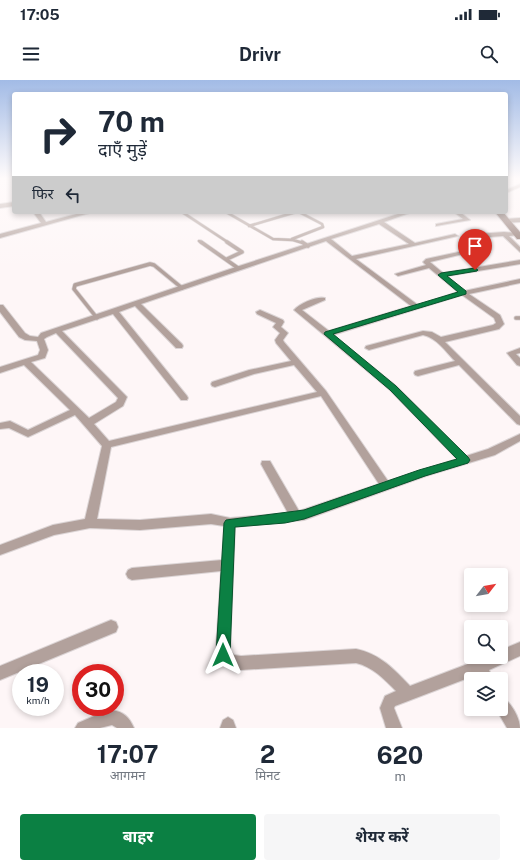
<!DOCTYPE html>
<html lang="hi">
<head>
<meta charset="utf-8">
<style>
  :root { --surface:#fff; --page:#f6f6f7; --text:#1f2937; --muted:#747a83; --accent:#0b8043 }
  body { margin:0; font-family:"Public Sans","Noto Sans Devanagari",sans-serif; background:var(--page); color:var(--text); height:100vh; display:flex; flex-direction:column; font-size:15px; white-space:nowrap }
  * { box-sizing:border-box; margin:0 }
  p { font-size:13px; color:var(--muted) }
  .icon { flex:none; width:22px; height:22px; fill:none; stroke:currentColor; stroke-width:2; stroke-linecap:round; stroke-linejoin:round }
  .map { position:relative; height:648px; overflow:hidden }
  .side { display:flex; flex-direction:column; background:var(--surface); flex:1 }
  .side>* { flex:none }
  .hud { position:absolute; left:12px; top:12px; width:496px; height:122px; border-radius:4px; box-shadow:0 2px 6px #0003; background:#fff; color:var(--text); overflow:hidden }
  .needle { width:26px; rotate:59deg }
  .buttons { position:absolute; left:464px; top:488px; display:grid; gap:8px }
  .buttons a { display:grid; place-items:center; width:44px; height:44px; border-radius:4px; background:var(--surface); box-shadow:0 2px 6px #0003; font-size:20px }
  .speed { position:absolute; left:12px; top:584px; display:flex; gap:8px; font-size:20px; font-weight:700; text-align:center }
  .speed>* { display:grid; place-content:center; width:52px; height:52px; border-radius:50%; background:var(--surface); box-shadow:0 2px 6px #0003; line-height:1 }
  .speed small { font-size:10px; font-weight:400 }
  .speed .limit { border:6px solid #d22; background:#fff; color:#111 }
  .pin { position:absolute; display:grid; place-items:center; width:34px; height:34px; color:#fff; margin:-41px -17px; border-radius:50% 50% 50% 0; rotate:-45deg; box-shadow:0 0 4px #0007 }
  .pin .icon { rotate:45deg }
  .me { position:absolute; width:44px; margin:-22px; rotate:0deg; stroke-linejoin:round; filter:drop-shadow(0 0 3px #0008) }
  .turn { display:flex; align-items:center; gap:14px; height:84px; padding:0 20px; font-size:18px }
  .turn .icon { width:52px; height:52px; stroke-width:2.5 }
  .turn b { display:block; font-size:28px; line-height:34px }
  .then { display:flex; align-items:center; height:38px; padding:0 20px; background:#0003; gap:8px; font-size:15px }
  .eta { display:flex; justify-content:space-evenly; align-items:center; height:68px; text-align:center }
  .eta b { font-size:24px; font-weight:700; line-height:28px }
  .button { display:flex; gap:8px; margin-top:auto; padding:8px 20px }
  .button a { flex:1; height:46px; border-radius:4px; background:var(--accent); color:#fff; font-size:16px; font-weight:700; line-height:46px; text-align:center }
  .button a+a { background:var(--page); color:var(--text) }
  .status { display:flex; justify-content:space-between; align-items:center; height:28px; padding:0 20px; background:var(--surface); direction:ltr }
  .status svg { height:11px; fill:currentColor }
  header { display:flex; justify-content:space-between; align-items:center; height:52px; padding:0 20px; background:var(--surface); font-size:18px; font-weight:700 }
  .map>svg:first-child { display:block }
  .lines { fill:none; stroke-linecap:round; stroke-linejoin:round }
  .lane-far1-casing { stroke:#dbd4d5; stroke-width:3.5 }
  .lane-casing { stroke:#dbd4d5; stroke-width:5 }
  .street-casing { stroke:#dbd4d5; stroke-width:2 }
  .secondary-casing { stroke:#dbd4d5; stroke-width:2 }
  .lane-far1 { stroke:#b2a19c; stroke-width:2.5 }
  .lane { stroke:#b2a19c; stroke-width:3.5 }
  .street { fill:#b2a19c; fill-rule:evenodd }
  .secondary { fill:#907770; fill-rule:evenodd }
  .route { fill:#0b8043; stroke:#07532c }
</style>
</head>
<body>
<div class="status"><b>17:05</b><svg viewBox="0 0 49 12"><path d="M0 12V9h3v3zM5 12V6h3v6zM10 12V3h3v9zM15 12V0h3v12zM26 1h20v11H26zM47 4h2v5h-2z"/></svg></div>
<header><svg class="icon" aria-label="menu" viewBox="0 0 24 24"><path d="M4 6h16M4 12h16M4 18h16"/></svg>Drivr<svg class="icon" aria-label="search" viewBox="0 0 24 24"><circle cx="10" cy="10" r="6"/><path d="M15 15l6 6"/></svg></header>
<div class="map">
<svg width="520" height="648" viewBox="0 0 520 648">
  <rect width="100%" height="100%" fill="#fef6f7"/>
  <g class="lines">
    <g class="lane-far1-casing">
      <path id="lane-far1" d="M127 132H130
        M182 132 229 163
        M226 132 273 159 293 160 303 163
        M249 146 296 132
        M292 159 323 147 322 144 299 132
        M199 161 202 163"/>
    </g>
    <g class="lane-casing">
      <path id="lane" d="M201 162 238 188
        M302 162 308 166
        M227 179 242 172 227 162
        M97 238 74 209 75 205 150 184 154 185 182 208
        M516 238H520"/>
    </g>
    <g class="street-casing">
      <path id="street" d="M520 104V107L506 113V110Z
        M14 122V126L0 128V124Z
        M33 132H39L46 142 84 132H93L0 158V154L41 143Z
        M404 132H412L384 142 415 163 455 154 458 156 356 179 418 225 458 212 429 188 398 196 395 194 426 185 423 182 426 179 477 168 480 170 430 182 443 193 520 180V184L447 196 464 211 520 199V203L469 214 500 235 504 244 499 249 445 262 520 336V345L517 344 459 285 418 296 415 295 414 293 415 291 455 281C445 271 437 258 423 255L369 270 365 268 366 266 423 251 432 252 441 257 493 245 496 243 494 238 462 215 333 255 396 306 466 376 488 369 520 354V361L495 375 426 396 304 440 235 447 230 571 234 575 241 576 356 569C380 574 394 589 410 606L486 577H501V570L520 562V576L489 590 493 599H478L476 595 395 626 394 628 402 648H386L380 628 385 616 396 611C384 599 373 587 356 583L241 590C227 588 218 582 216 568L221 491 132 500 128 498 126 494 128 490 132 488 222 480 224 446 211 444 140 450 90 448 54 455 0 475V465L53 445 85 439 102 366 75 335 28 357 9 348 0 349V343L10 341 28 350 70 330 24 285 0 293V287L38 275 40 270 37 261 25 260 19 257 0 232V225H3L25 253 30 256 38 257 41 253 236 187ZM379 144 409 164 352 176 331 159ZM326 161 411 226 329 251 302 230 325 220V218C317 216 300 223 294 230L390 310 457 379 388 401 326 311 284 262 283 260 288 253 281 247 284 242 283 240 260 230 256 232 257 234 276 243 273 247 280 253 275 260 276 263 291 281 249 290 212 302 211 304 212 306 215 307 254 294 294 285 317 312 109 361 94 344 123 326 127 317 62 251 113 234 181 320H187L188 318 187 316 119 232 135 226 176 268H182L183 266 182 264 141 224ZM56 253 118 318 116 322 89 338 31 282 45 278 48 270 44 259 47 257ZM321 316 379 404 299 431 270 381H262L261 384 288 433 230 438 211 434 140 440 97 439 111 367Z
        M454 132H460L470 140 436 146V144L463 139Z
        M520 138V142L506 143 503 141 506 139Z
        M504 152 519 153V155L509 156 520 167V172L503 156 476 158 473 156 476 154Z
        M520 268V273L516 274 520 278V286L517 285 507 273Z
        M111 540 116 542 118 547 116 552 0 600V586Z
        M501 617C510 620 520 638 520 648H507L496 629H501Z
        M112 630C124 632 129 637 134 648H117L112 645 100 648H75L78 643 101 633Z
        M228 637 233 640 236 648H220L223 640Z"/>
    </g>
    <g class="secondary-casing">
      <path id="secondary" d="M495 132H503L520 152V159H517Z"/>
    </g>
    <use href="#lane-far1" class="lane-far1"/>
    <use href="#lane" class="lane"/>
    <use href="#street" class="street"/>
    <use href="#secondary" class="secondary"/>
  </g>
  <linearGradient id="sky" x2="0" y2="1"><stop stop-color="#a2bbe6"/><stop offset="0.52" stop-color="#fffbfb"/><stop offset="1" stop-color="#fffbfb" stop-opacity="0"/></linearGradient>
  <rect width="520" height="189" fill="url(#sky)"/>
  <path class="route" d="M475 188 478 190 477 191 447 196 466 211V214L333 254 396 306 468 377 470 380 468 383 425 396 304 439 285 443 235 447 230 575 228 580 223 582 218 580 216 575 224 443 226 440 304 430 419 390 457 379 390 310 324 254 325 252 458 212 438 195 441 193Z"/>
</svg>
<div class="buttons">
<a><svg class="needle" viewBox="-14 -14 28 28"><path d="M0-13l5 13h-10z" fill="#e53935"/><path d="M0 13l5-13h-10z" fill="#747a83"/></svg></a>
<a><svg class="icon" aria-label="search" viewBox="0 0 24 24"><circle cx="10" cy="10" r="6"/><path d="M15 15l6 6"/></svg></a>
<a><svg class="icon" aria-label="layers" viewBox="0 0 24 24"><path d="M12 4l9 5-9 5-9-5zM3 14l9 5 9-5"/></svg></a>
</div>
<div class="speed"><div>19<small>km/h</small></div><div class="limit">30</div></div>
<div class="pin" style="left:475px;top:190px;background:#d93025"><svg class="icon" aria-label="arrive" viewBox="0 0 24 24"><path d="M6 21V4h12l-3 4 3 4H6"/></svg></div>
<svg class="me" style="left:223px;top:575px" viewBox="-20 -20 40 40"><path d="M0-17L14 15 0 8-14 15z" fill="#0b8043" stroke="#fff" stroke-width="4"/></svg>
<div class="hud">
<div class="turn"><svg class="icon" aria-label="right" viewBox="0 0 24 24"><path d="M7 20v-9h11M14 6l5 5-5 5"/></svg><div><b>70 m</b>दाएँ मुड़ें</div></div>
<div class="then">फिर<svg class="icon" aria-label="left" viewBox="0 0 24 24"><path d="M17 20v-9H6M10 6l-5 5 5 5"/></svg></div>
</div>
</div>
<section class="side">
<div class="eta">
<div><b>17:07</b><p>आगमन</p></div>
<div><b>2</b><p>मिनट</p></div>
<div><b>620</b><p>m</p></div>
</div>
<div class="button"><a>बाहर</a><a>शेयर करें</a></div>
</section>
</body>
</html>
